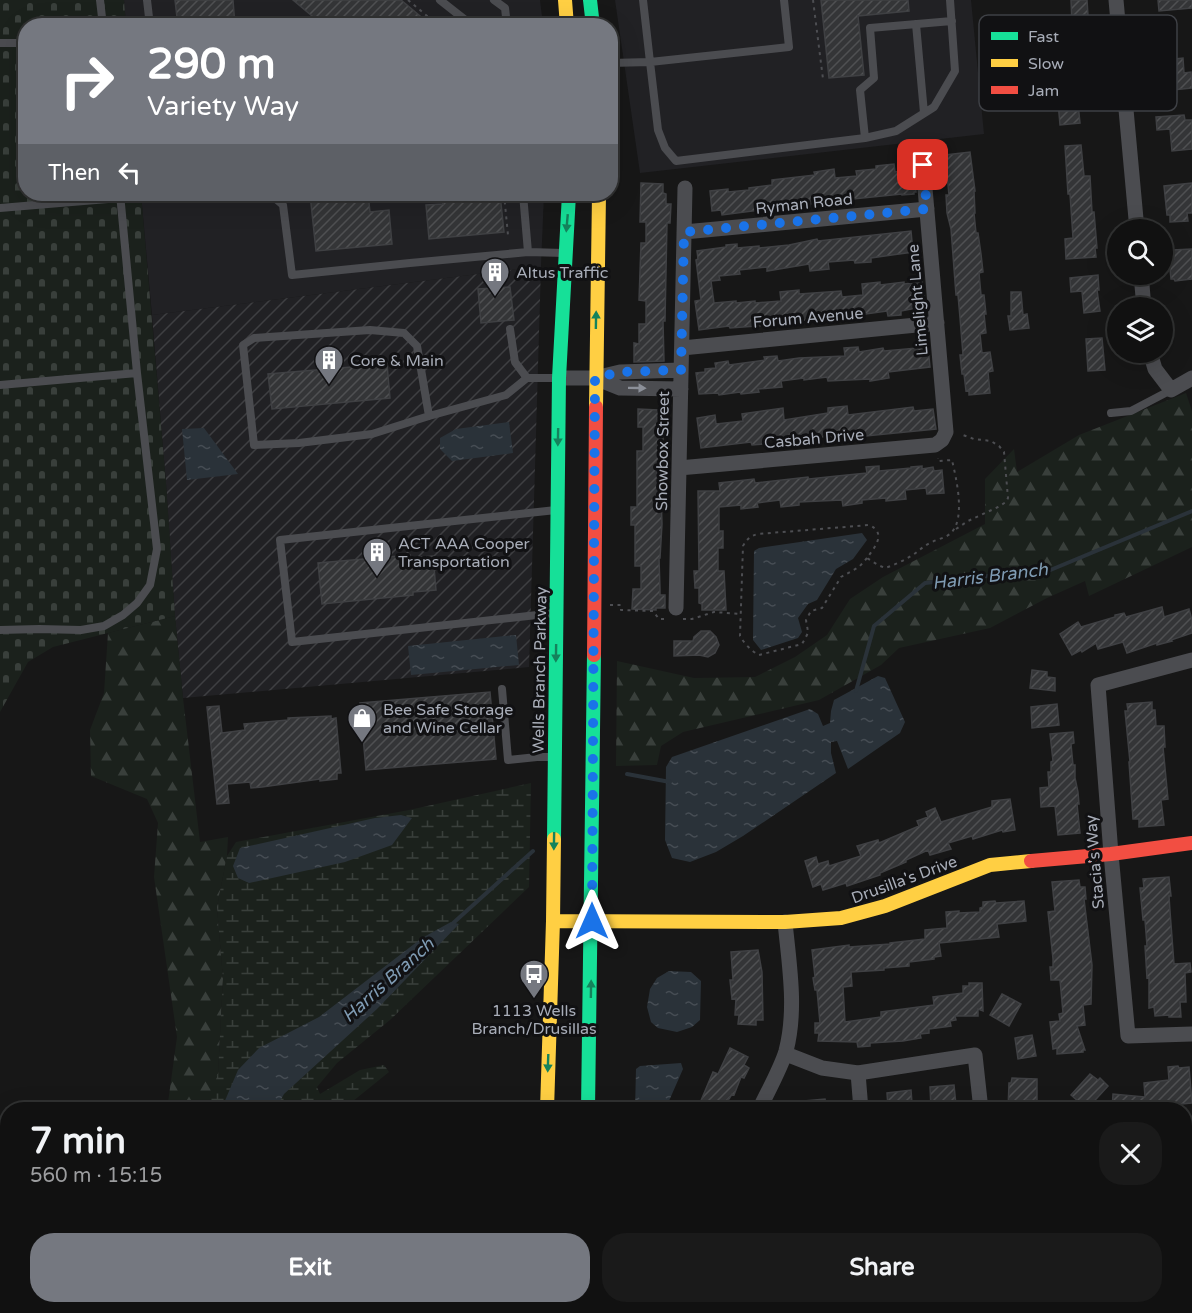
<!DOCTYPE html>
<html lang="en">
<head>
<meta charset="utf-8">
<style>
  :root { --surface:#111; --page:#1a1a1a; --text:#f1f3f6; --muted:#9c9d9f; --line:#303131; --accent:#757880 }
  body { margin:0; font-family:"Varela Round",sans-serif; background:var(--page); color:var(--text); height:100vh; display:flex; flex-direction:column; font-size:22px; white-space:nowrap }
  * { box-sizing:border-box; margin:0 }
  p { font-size:20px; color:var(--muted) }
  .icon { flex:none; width:33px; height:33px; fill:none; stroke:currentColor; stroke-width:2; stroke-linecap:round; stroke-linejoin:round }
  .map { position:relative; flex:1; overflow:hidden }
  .details { position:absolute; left:0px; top:1102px; width:1192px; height:212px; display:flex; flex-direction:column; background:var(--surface); border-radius:24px 24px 0 0; box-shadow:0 6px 24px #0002,0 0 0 2px var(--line) }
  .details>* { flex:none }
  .top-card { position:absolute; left:18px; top:18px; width:600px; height:183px; border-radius:24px; box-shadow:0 6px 24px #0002,0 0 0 2px var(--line); background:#757880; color:#fff; overflow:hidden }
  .buttons { position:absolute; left:1107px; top:219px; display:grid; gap:12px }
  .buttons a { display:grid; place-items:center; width:66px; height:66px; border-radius:50%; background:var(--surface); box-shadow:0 6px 24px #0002,0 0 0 2px var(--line); font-size:30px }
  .pin { position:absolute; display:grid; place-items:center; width:51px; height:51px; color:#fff; margin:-26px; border-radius:12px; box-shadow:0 3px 9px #0006 }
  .me { position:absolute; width:66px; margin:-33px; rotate:0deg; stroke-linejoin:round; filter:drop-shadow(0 0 4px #0008) }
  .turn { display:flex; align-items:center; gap:21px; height:126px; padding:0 30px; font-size:27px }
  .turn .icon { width:78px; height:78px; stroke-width:2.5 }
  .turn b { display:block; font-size:42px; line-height:51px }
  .then { display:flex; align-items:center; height:57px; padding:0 30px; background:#0003; gap:12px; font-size:22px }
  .round { display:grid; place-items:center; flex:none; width:63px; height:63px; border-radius:24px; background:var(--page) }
  .summary { display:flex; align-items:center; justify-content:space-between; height:102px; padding:0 30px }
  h1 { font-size:36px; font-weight:700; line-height:45px }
  .primary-button { display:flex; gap:12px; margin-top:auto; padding:12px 30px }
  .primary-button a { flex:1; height:69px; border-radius:24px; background:var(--accent); color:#fff; font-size:24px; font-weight:700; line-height:69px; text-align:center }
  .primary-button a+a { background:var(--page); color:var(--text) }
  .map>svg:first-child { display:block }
  .built { fill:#212124 }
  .industrial { fill:url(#industrial-furrows) }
  .forest { fill:url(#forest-firs) }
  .wetland { fill:url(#wetland-marsh) }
  .cemetery { fill:url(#cemetery-stones) }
  .water { fill:url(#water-ripples) }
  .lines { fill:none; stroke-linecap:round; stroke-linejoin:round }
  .stream { stroke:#2a3239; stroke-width:4 }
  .building { fill:url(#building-hatch); stroke:#3f4043; stroke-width:1.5 }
  .path { stroke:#4d4e52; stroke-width:2; stroke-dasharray:3 4.5; stroke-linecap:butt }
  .lane { stroke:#4b4c50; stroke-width:8 }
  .street { stroke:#4b4c50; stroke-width:15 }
  .fast { stroke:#16e098; stroke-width:14 }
  .slow { stroke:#ffcf43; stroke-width:14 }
  .jam { stroke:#f24e42; stroke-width:14 }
  .oneway { fill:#14835c }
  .oneway2 { fill:#8c9099 }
  .route { stroke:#1a73e8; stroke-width:10; stroke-dasharray:0 18 }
  .labels { text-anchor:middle; stroke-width:6; stroke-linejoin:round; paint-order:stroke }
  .street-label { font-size:16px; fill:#a8adb8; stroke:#111113 }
  .poi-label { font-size:16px; fill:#a8adb8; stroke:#111113; text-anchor:start }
  .water-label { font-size:18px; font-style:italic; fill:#7f9bb3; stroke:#111113 }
  .key { fill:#111113; stroke:#3e4045; stroke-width:1.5 }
  .key-label { font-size:16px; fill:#a8adb8 }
</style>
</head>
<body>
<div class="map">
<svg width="1192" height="1313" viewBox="0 0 1192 1313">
  <defs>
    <pattern id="industrial-furrows" width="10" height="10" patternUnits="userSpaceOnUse" patternTransform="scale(1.5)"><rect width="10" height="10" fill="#212124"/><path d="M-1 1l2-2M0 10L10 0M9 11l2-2" fill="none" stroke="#3e3f42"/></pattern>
    <pattern id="forest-firs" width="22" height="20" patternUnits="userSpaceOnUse" patternTransform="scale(1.5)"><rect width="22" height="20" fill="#1b211c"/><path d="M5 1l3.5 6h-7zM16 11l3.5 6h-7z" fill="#393f3b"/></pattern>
    <pattern id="wetland-marsh" width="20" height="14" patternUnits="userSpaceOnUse" patternTransform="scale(1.5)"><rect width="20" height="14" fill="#1b211c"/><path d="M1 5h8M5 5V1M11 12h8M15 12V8" fill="none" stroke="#393f3b"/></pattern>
    <pattern id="cemetery-stones" width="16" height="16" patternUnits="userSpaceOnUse" patternTransform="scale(1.5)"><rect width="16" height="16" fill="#1b211c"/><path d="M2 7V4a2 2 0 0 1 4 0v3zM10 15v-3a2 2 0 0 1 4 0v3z" fill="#393f3b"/></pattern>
    <pattern id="water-ripples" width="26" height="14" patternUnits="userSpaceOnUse" patternTransform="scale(1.5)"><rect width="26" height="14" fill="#2a3239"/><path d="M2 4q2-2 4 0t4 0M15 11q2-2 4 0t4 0" fill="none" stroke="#464d54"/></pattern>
    <pattern id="building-hatch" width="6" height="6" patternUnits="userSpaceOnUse" patternTransform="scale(1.5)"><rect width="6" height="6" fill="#343537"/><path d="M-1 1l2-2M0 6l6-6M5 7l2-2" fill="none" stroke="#4f5052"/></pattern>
  </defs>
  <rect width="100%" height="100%" fill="#171717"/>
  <path class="built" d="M124 0H540L543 25H126Z
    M615 0H971L984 134 640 173Z
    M141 194H544L541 266 152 315Z"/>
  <path class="industrial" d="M541 266 529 667 183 698 175 616 166 483 152 315Z
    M237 1307H519L518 1313H238Z"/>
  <path class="forest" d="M1186 393 1192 411V547L1089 596 1085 581 1047 598 990 628 899 648 881 665 819 700 683 732 661 746 657 765 616 766 617 661 694 678 755 677 795 657 827 635 850 599 883 577 985 524V479L1014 449 1017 472 1079 435Z
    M175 616 183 698 200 842 228 837 227 856 217 907 223 979 218 1074 221 1110H167L177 1037 154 877 158 823 147 799 91 776 90 730 104 693 108 633Z
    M7 1220 8 1306H237L238 1313H0V1227Z"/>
  <path class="wetland" d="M531 783 529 887 390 1020 337 1063 317 1087 320 1094 360 1070 384 1065 389 1072 342 1110H205L218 1074 223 979 217 907 227 856 236 842 409 810Z"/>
  <path class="cemetery" d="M0 0H124L126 25 26 26V194H141L166 483 175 616 53 647 28 662 0 712Z"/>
  <path class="water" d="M509 422 513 453 452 461 440 449V438L456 429Z
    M204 428 238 474 187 480 182 429Z
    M862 533 867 540 853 559 836 569 817 600 808 604 798 618 802 632 798 638 761 650 753 640 754 551 759 548Z
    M516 635 519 665 411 675 408 646Z
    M878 676 885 678 905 722 900 733 848 769 837 741 831 742V753L836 773 743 836 716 852 690 862 672 858 665 840 666 767 672 757 810 709 818 714 823 726 830 723 831 711 834 700Z
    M401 815 412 818 392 845 345 862 249 883 238 878 233 866 240 848 375 818Z
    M451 922 459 924 377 1009 284 1094 275 1110H225L224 1103 238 1070 259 1048 319 1017 422 938Z
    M669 971 691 972 701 981 700 1020 692 1027 677 1032 658 1028 651 1022 647 1007 650 989 657 978Z
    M681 1063 683 1069 665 1110H635L636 1069 640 1066Z"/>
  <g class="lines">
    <path class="stream" d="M856 691 874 626 925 583 988 576 1048 571 1192 511
      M627 774 670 782
      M451 925 533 851
      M0 1310 8 1306"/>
  </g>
  <path class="building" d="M175 0H233L235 26H178Z
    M293 0H401L432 26H324Z
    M821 0H908L909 11 858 16 864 75 829 78Z
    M1071 0H1087L1089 31 1076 32 1078 54 1052 56 1049 27 1072 24Z
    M1158 0H1192V8L1159 11Z
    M1183 58 1184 73 1191 72 1192 88 1173 90V84H1169L1168 77 1156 79 1155 64 1166 62V60Z
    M1094 87 1096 102 1078 104 1080 123 1060 125 1057 90Z
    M1184 115 1185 120H1192V149L1172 151 1170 129 1157 130 1156 117Z
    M1081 145 1084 176H1090L1092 212H1094L1097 248H1095L1096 257 1066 259 1065 239 1073 238 1070 194H1068L1065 146Z
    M970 152 975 191H974L975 213H974L976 233H978L981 254 983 272 979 273 981 295H984L986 314H984L986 333 980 334 982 353 990 352 993 371 988 372 990 393 969 395V390L966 391 964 374H962L960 355H963L960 318 958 295H956L951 229 947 213 946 195H949L945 155Z
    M894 164 895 172 914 169 916 192H914V194L902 195V194L833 201 810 204V207L797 208V205L722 215 721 210 712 211 710 191 728 189V192L749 190V188L772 185V180L815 175 814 172 834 169 835 178 857 176 856 171 876 169V166Z
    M641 183 663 184V193L666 194V204H671L670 223H667L665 321H663L664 361 634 362V343L639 344V324H646V301L639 300 641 243H646V222H640Z
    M1192 183V213H1187L1188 221 1170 222V215H1167L1164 186Z
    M310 194H368L370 212 389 210 392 244 316 251Z
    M442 194H500L504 232 429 239 426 205 443 204Z
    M911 231 913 252 871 258V262L855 263 854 260 828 262 829 269 810 271 809 264 767 271V267L739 270 740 274 719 276 720 280 711 281 714 303 736 301V303L755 301V303L781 301 780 292 799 290V294L841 291 842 297 863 295 862 284 880 282V285L904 282V284L922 282 925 304H917V308L901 311V315L888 316 887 311 844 317 771 323V325L730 328 729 326 699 330 695 301 701 300 696 260 698 259 697 251 726 247V245L737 244V248L759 246V248L789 245 817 239 818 241Z
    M1192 249V279L1175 281 1174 279H1171L1169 259H1174L1173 250Z
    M1098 275 1099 290H1097L1100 311 1084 313 1082 291 1071 292 1070 278Z
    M510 287 514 320 481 323 478 289Z
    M1011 292H1021L1023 315 1027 314 1029 328 1010 330 1008 316H1011Z
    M1102 338 1105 370 1088 371 1086 339Z
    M858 347 859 352 883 348 884 351 928 347 930 367 888 372 889 378 870 381V379L828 381 827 377 804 380V378L781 381 782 387 758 389 759 392 741 394 740 392 719 395 718 393 699 394 696 373 705 372V369L716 368 715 363 728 361 729 365 765 360 764 357 777 356 778 361 799 358 845 356 844 348Z
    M387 364 390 398 272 409 268 374Z
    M847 406 848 415 913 407 914 411 933 409 936 429 856 437V436L832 438V436L790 440V438L764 441V444L752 445 751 442 701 448 697 418 715 415 716 424 743 421 742 414 783 408 784 420 828 413V408Z
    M638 409 658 410 657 419H663V451H664L665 461H660V470H657L658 495H661L662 524 660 558H659L660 589V595H665V608H656V610L632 609 633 589H641V566H635V525H631V507H637V451H643V427H638Z
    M879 466V471L911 468V467L922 466V469L933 467 934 471 942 470 944 493 927 494 926 488 905 490 906 499 886 501V498L862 500V503L843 506 842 500 799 502V505L781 507 780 500 757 503 758 507 741 509V505L719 507V531H723V548H718V571H724L726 610H702V604L699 603V588H695L694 571H699L698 491H720L719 483 754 479 755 483 808 477 809 479 837 476 867 473 866 467Z
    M410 555V558L433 556 436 590 413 592V595L322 604 318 563Z
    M1162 607 1164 617 1189 609 1192 620V633L1171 640 1172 641 1157 645V643L1127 653 1123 642 1098 649 1096 643 1082 652 1081 650 1072 655 1060 634 1078 622 1081 627 1115 617V615L1124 613 1126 617Z
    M701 631H710L716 637 719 645 715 653 708 657 699 655 674 656V641H693L694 637Z
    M1032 670 1047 672V677L1055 678V691L1030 688Z
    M490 692 496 759 366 770 360 703Z
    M1152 702V710H1155L1156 726H1164L1165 747H1163L1168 799 1161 800 1164 825 1139 827V819H1133L1129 762H1130L1125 711H1128L1127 704Z
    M1057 704 1059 725 1032 728 1031 707Z
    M219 706 222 733 245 730 244 724 288 720V718L331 716V719L336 718 341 773H337V779L320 781V779L262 787 251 788 250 782 227 784 229 803 217 804 207 707Z
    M1073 732 1074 743 1071 744 1073 765H1075V778L1078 792 1079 804H1077L1080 833 1058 835 1055 806 1041 807 1040 788 1049 787 1048 772H1051V762L1053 761 1050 734Z
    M1010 799 1015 830 1003 832 1002 830 973 839 972 836 948 843 951 849 930 855 928 850 906 860V862L880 873V875L847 886 846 883 823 890 821 884 813 887 805 861 816 857 818 864 828 861 829 866 861 856 857 846 878 840 879 843 919 826 917 821 928 817 926 812 935 808 941 822 992 807V801Z
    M1169 877 1171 896H1169L1170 911 1174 964 1190 963 1191 972 1185 973 1186 1002H1180L1181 1017H1169V1015L1155 1016 1154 1007 1149 1008V977L1147 978 1145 946H1147L1145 920H1143L1140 888H1144L1143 879Z
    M1079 880 1080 887H1085L1086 899H1084L1092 965 1091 1004 1083 1005 1085 1025 1077 1026 1085 1050H1083V1052L1057 1054V1048L1053 1049 1050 1022 1060 1021 1059 1014 1063 1013 1060 980H1051L1050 967H1053V959L1048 912 1055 911 1052 882Z
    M995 901 996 903 1024 901 1026 921 997 924 999 937 939 943 941 956 934 957V959L909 962V966L884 968V970L851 972 852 986 843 987 845 1022 881 1017V1012L934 1005 933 997 963 993V986H969V983H982L983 1011 978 1009V1016H955L956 1020 950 1021 951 1026 929 1029V1033L920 1034 921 1038 903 1041 870 1043V1046L858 1047 857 1042 818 1041 819 1033H815V1023H820L817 990H815L813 978 815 977 812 950 849 945V947L890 944V943L925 939V930L947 928 946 912 959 911V913L980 912V908L983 907V902Z
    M758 950 762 972 763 1020H756V1025L738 1024 739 1015H735L736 998 732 999 730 980H733L731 952Z
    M1002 994 1021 1004 1009 1026 990 1015Z
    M1032 1035 1036 1056 1018 1059 1015 1038Z
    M730 1048 748 1057 744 1065 749 1068 744 1078 741 1077 734 1095 732 1094 729 1099H728L724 1110H697L713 1072 718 1074Z
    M1178 1066 1179 1068 1189 1067 1192 1103 1181 1104V1110H1112L1113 1094 1145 1097 1144 1083 1169 1080 1168 1067Z
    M1090 1074 1098 1080 1100 1078 1108 1086 1087 1109 1071 1095Z
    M1012 1078 1037 1079V1101L1027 1100 1028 1110H1008L1009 1083H1011Z
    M954 1085 956 1105 931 1108 930 1087Z
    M911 1090 912 1103 904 1104V1110H892L891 1108H888L887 1093Z
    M825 1099 827 1110H805L804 1101Z"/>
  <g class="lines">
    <path class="path" d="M408 0 439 26
      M813 0 823 79
      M504 194 508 235
      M956 529 968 521 998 507 1006 502 1008 498 1004 452 999 446 991 441 974 439 960 434
      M867 558 859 567 841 577 822 608 811 611 806 620C808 634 810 630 802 644L759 655C751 651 744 643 740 636L743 546C747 539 750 536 758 534L869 525C887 533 875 547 867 558L878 565 885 568C894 565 903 561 911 556 918 552 923 546 930 543 937 539 946 538 951 533 966 518 956 478 952 460L938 461V458
      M610 605H621V610L653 611 659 619H668
      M683 619H692L714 612 741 614"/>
    <path class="lane" d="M100 0 103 26
      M147 0 150 26
      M440 0 473 26
      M494 0 505 8 507 26
      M784 0 789 47 650 62 658 130 665 148 676 161 865 138 896 131 934 107 955 71 950 0
      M916 24 924 113
      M0 43H26
      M610 63 650 62 643 0
      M865 138 860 90 874 78 870 28 952 21
      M270 194 283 205 292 275 410 263 528 252 564 253
      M523 194 528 252
      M0 208 120 198
      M510 329 515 362 527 378
      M0 385 137 373
      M1111 413 1131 411 1171 390
      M429 416 417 346 404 333 370 330 254 338 243 345 254 445 299 443 372 434 429 416 506 395 527 378H558
      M555 613 292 642 280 540 556 510
      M0 630 39 629 81 630 104 626 123 615 137 603 150 585 157 549 137 373 120 194
      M502 689 508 760 537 757H553"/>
    <path class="street" d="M1116 0 1137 230
      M684 232 927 209
      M1141 274 1144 308
      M682 348 937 323
      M1150 352 1155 369 1171 390 1192 378
      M559 378H595L620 372 681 370
      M595 378 620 388 681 389
      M679 468 935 445 942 440 946 432 923 165
      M676 608 685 188
      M1192 660 1098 685 1111 854 1128 1036 1192 1034
      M786 1054 822 1068 858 1073 975 1055 981 1110
      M858 1073 861 1110
      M759 1110C767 1093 781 1068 786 1051 797 1009 789 964 785 922
      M1185 1138 1192 1137
      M755 1306V1313
      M814 1313 878 1306"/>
    <path class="fast" d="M590 0 593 26
      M554 839 559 378 569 194
      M588 1110 594 655
      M540 1306V1313
      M584 1306V1313"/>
    <path class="slow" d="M565 0 567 26
      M596 407 599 194
      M553 921 785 922 841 918 885 906 990 865 1031 861
      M547 1110 553 921 554 839"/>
    <path class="jam" d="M594 655 596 407
      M1031 861 1111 854 1192 843"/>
  </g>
  <defs><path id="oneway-solid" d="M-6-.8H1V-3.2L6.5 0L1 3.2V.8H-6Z" transform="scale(1.5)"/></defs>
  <g class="oneway">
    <use href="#oneway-solid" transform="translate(567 223) rotate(95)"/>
    <use href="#oneway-solid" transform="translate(596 320) rotate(-89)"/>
    <use href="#oneway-solid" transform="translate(558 437) rotate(91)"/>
    <use href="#oneway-solid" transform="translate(556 653) rotate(91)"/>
    <use href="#oneway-solid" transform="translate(554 841) rotate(91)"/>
    <use href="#oneway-solid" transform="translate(591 989) rotate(-89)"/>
    <use href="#oneway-solid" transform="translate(548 1063) rotate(92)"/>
  </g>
  <use class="oneway2" href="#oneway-solid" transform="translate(637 388) rotate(1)"/>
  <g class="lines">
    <path class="route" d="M592 921 595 378 620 372 681 370 684 232 927 209 923 165"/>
  </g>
  <defs>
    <g id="building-pin" transform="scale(1.5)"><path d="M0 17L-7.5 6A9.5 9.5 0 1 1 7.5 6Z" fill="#757880" stroke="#111113"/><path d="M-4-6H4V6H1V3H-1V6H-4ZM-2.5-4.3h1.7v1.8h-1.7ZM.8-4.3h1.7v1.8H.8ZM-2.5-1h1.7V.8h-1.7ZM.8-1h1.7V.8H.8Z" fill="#fff"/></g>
    <g id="shop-pin" transform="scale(1.5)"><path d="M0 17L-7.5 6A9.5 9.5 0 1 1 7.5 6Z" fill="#757880" stroke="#111113"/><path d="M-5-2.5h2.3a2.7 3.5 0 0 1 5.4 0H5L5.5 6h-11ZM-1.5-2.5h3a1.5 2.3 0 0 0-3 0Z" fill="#fff"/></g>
    <g id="bus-pin" transform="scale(1.5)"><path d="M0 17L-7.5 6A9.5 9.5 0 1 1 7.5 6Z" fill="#757880" stroke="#111113"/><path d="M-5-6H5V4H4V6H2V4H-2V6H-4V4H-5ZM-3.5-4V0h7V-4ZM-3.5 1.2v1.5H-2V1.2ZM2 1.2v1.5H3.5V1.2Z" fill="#fff"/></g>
  </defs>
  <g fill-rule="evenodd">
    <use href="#building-pin" x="495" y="272"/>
    <use href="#building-pin" x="329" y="360"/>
    <use href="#building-pin" x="377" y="552"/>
    <use href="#shop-pin" x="362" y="718"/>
    <use href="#bus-pin" x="534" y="974"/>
  </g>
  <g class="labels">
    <g class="street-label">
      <text transform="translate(804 203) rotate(-6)" y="6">Ryman Road</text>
      <text transform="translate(917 300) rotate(-95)" y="6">Limelight Lane</text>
      <text transform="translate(808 317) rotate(-5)" y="6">Forum Avenue</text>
      <text transform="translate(814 438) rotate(-5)" y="6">Casbah Drive</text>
      <text transform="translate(662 451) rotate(-89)" y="6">Showbox Street</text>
      <text transform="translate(539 670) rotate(-89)" y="6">Wells Branch Parkway</text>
      <text transform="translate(1094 862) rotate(-95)" y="6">Stacia's Way</text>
      <text transform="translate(904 879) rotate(-20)" y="6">Drusilla's Drive</text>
    </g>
    <g class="poi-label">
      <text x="516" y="278">Altus Traffic</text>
      <text x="350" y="366">Core &amp; Main</text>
      <text x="398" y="549">ACT AAA Cooper<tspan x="398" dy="18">Transportation</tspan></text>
      <text x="383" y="715">Bee Safe Storage<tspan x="383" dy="18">and Wine Cellar</tspan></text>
      <text x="534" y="1016" text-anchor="middle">1113 Wells<tspan x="534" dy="18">Branch/Drusillas</tspan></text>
    </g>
    <g class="water-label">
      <text transform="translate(990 576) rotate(-7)" y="6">Harris Branch</text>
      <text transform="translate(388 980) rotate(-42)" y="6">Harris Branch</text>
    </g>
  </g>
  <rect x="979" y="15" width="198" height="96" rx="9" class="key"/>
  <rect x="991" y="32" width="27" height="8" fill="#16e098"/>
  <rect x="991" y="59" width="27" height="8" fill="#ffcf43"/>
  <rect x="991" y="86" width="27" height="8" fill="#f24e42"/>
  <g class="key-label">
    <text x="1028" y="42">Fast</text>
    <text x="1028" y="69">Slow</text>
    <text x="1028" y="96">Jam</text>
  </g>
</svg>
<div class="buttons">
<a><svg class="icon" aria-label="search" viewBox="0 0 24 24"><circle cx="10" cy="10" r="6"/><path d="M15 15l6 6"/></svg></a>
<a><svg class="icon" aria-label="layers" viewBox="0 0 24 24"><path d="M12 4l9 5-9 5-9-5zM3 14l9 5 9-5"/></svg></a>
</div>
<div class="pin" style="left:923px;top:165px;background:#d93025"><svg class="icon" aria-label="arrive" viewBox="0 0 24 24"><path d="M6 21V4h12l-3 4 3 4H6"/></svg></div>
<svg class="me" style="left:592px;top:921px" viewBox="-20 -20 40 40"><path d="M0-17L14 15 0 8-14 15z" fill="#1a73e8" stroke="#fff" stroke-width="4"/></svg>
<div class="top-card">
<div class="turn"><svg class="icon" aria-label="right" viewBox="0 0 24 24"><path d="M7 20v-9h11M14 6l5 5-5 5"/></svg><div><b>290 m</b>Variety Way</div></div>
<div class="then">Then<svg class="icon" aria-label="left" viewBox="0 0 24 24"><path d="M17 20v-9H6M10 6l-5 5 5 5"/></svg></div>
</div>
<section class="details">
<div class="summary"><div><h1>7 min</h1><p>560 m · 15:15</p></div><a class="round"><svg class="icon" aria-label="close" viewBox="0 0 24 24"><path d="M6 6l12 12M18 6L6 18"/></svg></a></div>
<div class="primary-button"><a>Exit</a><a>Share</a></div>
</section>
</div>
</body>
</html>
